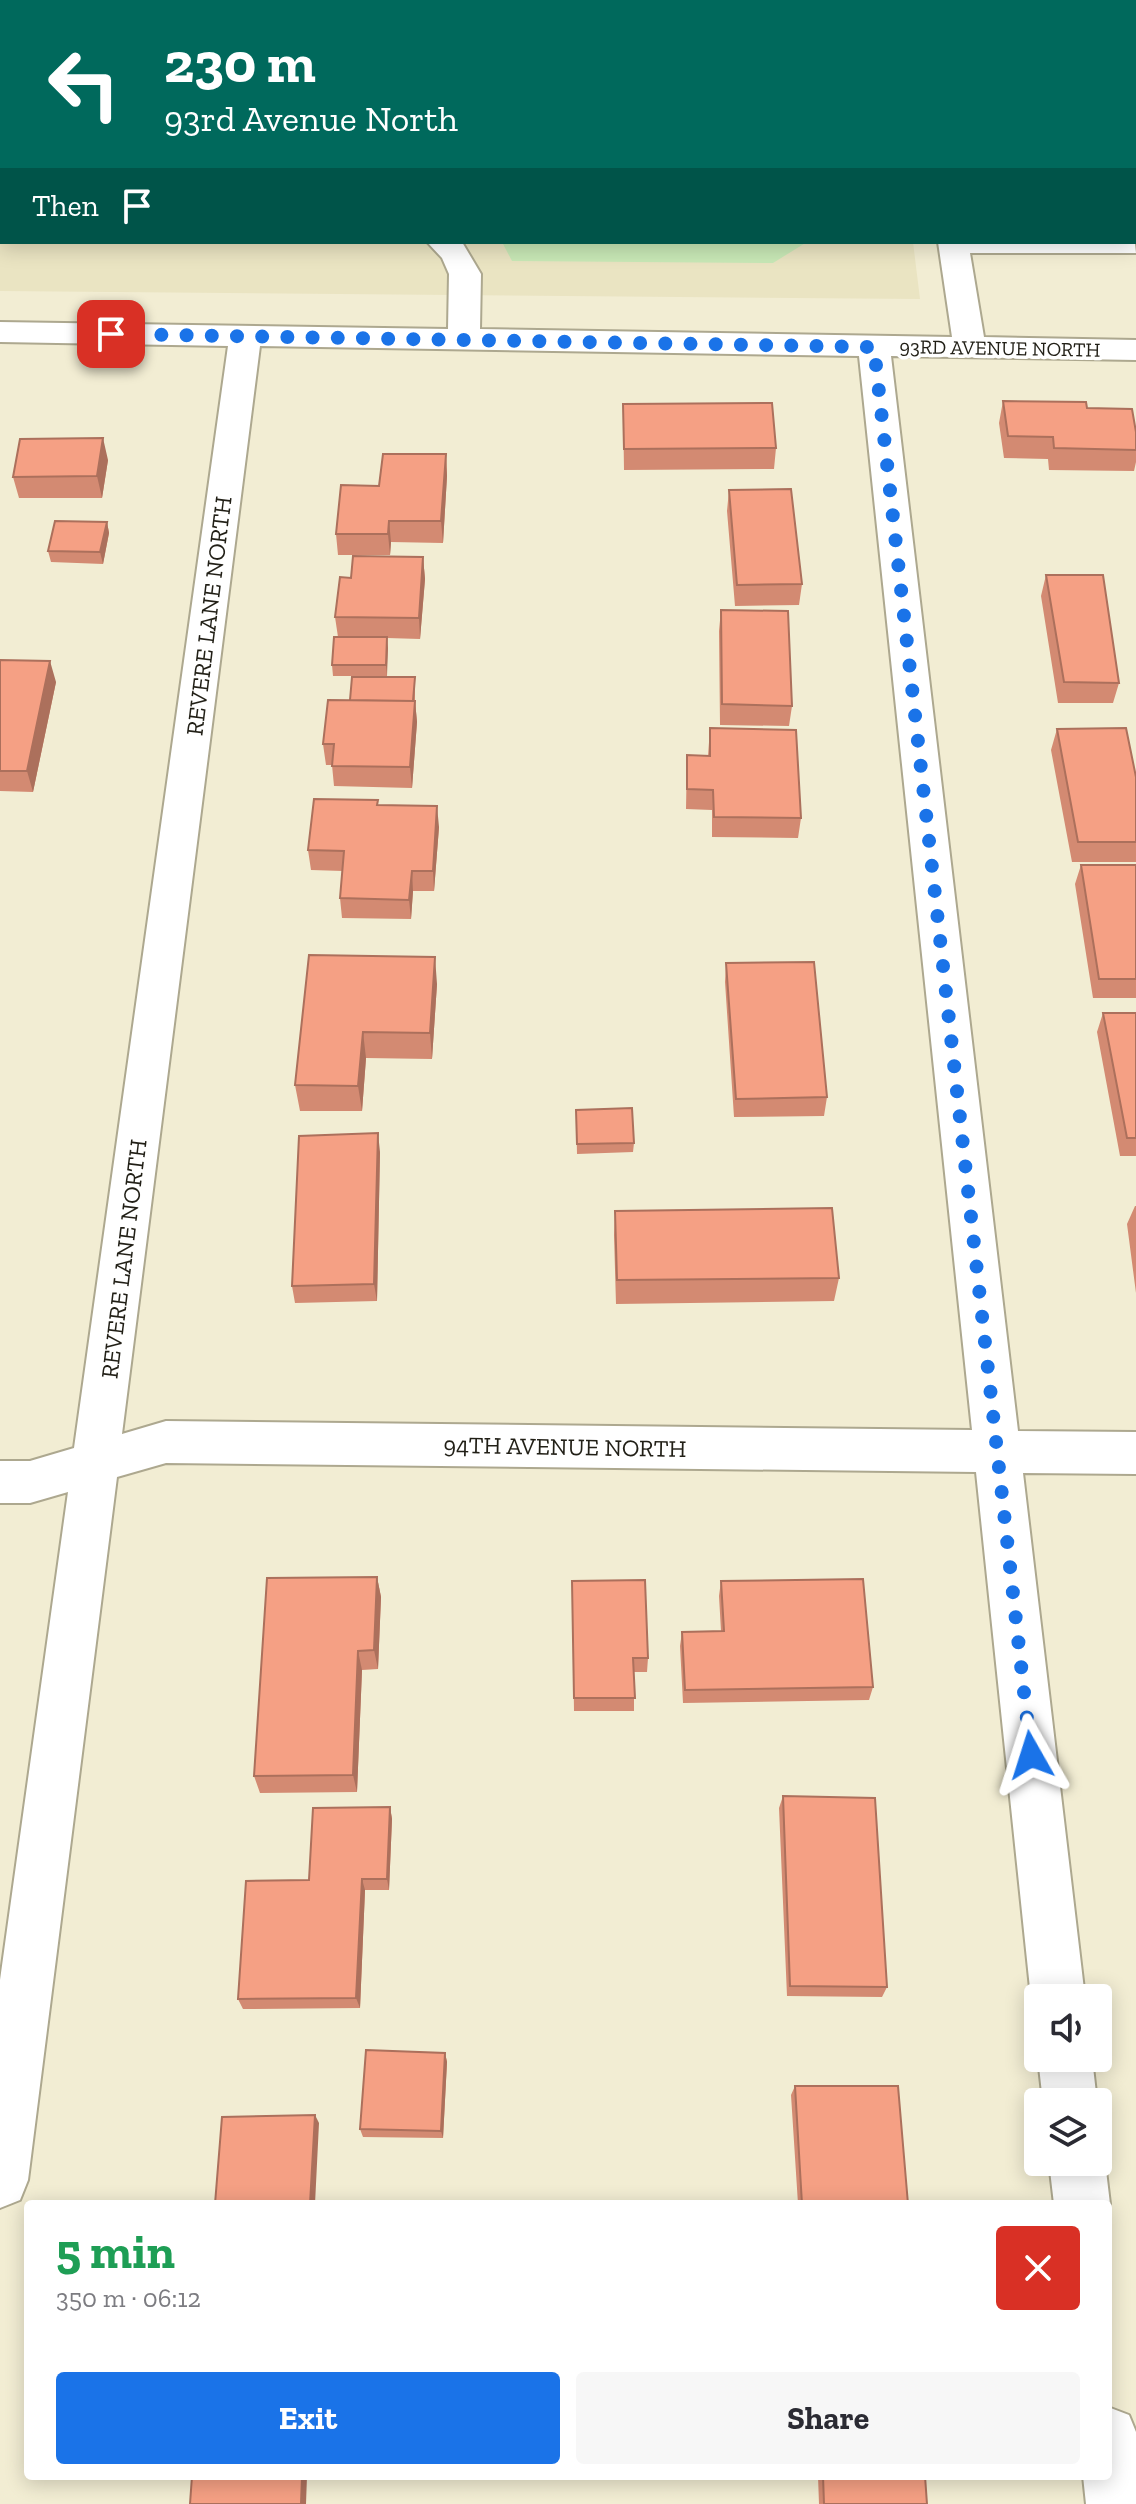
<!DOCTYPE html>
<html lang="en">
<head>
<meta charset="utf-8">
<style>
  :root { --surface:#fff; --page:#f7f7f7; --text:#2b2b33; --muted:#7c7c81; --accent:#1a73e8 }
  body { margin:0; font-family:"Zilla Slab",serif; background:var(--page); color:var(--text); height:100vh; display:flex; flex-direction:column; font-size:30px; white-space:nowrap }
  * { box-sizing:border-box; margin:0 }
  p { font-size:26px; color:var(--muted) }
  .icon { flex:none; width:44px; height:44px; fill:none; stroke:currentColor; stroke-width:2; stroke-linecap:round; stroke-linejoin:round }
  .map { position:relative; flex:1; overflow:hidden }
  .side { position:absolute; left:24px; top:2200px; width:1088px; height:280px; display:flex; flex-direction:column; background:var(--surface); border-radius:8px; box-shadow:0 4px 20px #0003 }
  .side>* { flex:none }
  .top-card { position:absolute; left:0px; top:0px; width:1136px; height:244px; box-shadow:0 4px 20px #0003; background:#00695c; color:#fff; overflow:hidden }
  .fabs { position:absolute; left:1024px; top:1984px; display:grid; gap:16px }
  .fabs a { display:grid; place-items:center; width:88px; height:88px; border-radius:8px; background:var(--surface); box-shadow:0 4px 20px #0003; font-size:40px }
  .pin { position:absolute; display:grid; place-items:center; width:68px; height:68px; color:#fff; margin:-34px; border-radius:16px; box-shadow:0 4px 12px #0006 }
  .me { position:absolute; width:88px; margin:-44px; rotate:354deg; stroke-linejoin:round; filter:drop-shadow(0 0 6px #0008) }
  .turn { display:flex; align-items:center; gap:28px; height:168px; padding:0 32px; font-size:36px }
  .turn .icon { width:104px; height:104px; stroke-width:2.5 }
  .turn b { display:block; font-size:56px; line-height:68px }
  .then { display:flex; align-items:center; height:76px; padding:0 32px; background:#0003; gap:16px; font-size:30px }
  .round { display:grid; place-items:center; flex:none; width:84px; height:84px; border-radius:8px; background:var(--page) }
  .head { display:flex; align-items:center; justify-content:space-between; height:136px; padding:0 32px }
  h1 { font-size:48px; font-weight:700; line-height:60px; color:#1e9e55 }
  .cta { display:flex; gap:16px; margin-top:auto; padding:16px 32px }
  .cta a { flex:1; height:92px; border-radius:8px; background:var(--accent); color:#fff; font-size:32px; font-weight:700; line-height:92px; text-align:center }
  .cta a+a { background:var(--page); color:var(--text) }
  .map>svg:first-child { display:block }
  .built { fill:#eae4c2 }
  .green { fill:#c8e8b6 }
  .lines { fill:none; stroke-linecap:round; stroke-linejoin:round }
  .minor-casing { stroke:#ada88f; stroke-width:4 }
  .minor { fill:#fff; fill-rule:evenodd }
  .wall { fill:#d38a72 }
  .shaded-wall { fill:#ac705c }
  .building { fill:#f5a084; stroke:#ac705c; stroke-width:2 }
  .route { stroke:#1a73e8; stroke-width:14; stroke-dasharray:0 25.2 }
  .labels { text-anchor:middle; stroke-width:7; stroke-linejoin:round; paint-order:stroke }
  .far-street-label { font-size:20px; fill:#211f16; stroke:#fff }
  .street-label { font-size:24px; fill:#211f16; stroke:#fff }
</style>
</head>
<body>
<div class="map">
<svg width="1136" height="2504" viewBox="0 0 1136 2504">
  <rect width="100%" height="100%" fill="#f2edd3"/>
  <path class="built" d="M0 0H880L2 2V242H913L920 299 0 291Z"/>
  <path class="green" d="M455 0H828V2H455Z
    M502 242H807L773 263 512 261Z"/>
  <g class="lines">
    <g class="minor-casing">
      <path id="minor" d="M1134 151H1136V178H1134Z
        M0 210H2V228H0Z
        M1134 235 1136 253H970L984 337 1136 340V360L891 356 1018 1431 1136 1432V1474L1023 1473 1085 1998H1038V2014L1031 1998 976 1472 166 1463 117 1477 28 2180 20 2200 0 2208V1980L68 1492 30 1503H0V1461H30L74 1448 228 346 0 342V322L448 329 449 274 442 258 427 242H462L481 274 480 329 952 337 938 242H1134ZM260 346 859 356 972 1430 166 1421 122 1434Z
        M1038 2058H1092L1097 2102H1043Z
        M1098 2146 1105 2162 1110 2204 1108 2209V2204H1054L1049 2162H1098Z
        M1108 2407 1129 2415 1136 2432V2504H1086L1083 2476H1108Z"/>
    </g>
    <use href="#minor" class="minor"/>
  </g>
  <path class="wall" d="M0 0 2 2V145H0Z
    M1003 401 1087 408 1136 432V462L1134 471 1049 470 1048 459 1004 458 999 423Z
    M623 404 776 448 774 469 624 470Z
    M446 454 447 476 443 543 391 542 390 555H338L336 534 379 486Z
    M108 460 102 498H19L13 477Z
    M729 490 802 584 799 605 735 606 727 511Z
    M107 522 109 533 103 564 51 562 48 551Z
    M423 557 425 579 420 639 387 638V676H333L332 665 338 637 335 617 351 578Z
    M1046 575 1119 683 1113 703H1058L1041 596Z
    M721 610 792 706 789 726 720 725 719 631Z
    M0 660 56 682 33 792 0 791Z
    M415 688V701L417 722 412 788 334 786 332 765H326L323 744 350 700Z
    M710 728 801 818 798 838 712 837V810L686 809 687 755 708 756Z
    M1057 729 1136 777V862H1072L1051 750Z
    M378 805 439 827 434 891H413L411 919 342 918 340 898 343 871 311 870 308 850Z
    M1081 865H1136V998H1093L1075 884Z
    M309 955 437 984 432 1059 366 1058 362 1111H300L295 1085Z
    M726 963 827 1097 824 1116 734 1117 725 982Z
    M1103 1013H1136V1156H1120L1097 1032Z
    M576 1110 634 1143 633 1152 577 1154Z
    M380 1152 377 1301 295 1303 292 1286Z
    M1135 1206H1136V1293L1127 1224Z
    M615 1211 839 1278 834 1301 616 1304 614 1235Z
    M377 1577 381 1597 378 1669 362 1670 357 1792 260 1793 254 1776Z
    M572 1581 648 1658 647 1672H634V1711H574Z
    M721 1581 873 1687 869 1700 683 1703 680 1646 682 1632 721 1631 719 1596Z
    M783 1796 887 1987 882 1997 787 1996 779 1808Z
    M390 1807 392 1819 389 1890H365L360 2008 243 2009 238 1999 309 1880Z
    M445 2053 447 2062 443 2138 363 2137 360 2129Z
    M795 2086 908 2204H798L791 2095Z
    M818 2476H925L927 2504H819Z"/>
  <path class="shaded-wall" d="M103 438 108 460 102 498 97 476Z
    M446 454 447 476 443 543 441 521Z
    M389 521 391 542 390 555 388 534Z
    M107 522 109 533 103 564 100 552Z
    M423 557 425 579 420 639 419 618Z
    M387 637 388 648 387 676 386 665Z
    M50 661 56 682 33 792 27 771Z
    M415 701 417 722 412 788 410 767Z
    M437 806 439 827 434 891 433 871Z
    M412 871 413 891 411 919 409 900Z
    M435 957 437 984 432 1059 430 1033Z
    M363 1032 366 1058 362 1111 358 1086Z
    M378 1133 380 1152 377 1301 374 1284Z
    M377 1577 381 1597 378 1669 374 1650Z
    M358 1651 362 1670 357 1792 353 1775Z
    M390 1807 392 1819 389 1890 387 1879Z
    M362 1879 365 1890 360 2008 356 1998Z
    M445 2053 447 2062 443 2138 441 2131Z
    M315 2115 319 2123 315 2204H310Z
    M302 2476H307L306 2504H301Z"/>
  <path class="building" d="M0 0H426V2H2V115H0Z
    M947 0H1071V2H948Z
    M1003 401 1086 402 1087 408 1132 409 1136 432V450L1054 448 1053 437 1008 436Z
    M772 403 776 448 624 449 623 404Z
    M103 438 97 476 13 477 20 439Z
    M383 454H446L441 521H389L388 534H336L341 485 379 486Z
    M791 489 802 584 737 585 729 490Z
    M55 521 107 522 100 552 48 551Z
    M353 556 423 557 419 618 335 617 340 577 351 578Z
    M1046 575H1103L1119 683 1064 682Z
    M721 610 788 611 792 706 722 704Z
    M334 637H387L386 665H332Z
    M0 660 50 661 27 771H0Z
    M352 677H415L413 701 350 700Z
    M328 700 415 701 410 767 332 766 334 744H323Z
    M710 728 796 730 801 818 714 817 713 790 687 789V755L710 756Z
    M1126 728 1136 777V842H1078L1057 729Z
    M314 799 378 800 377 805 437 806 433 871H412L409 900 340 898 344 851 308 850Z
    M1081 865H1136V979H1099Z
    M309 955 435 957 430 1033 363 1032 358 1086 295 1085Z
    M814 962 827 1097 736 1099 726 963Z
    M1103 1013H1136V1138H1127Z
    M632 1108 634 1143 577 1144 576 1110Z
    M378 1133 374 1284 292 1286 299 1136Z
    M832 1208 839 1278 617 1280 615 1211Z
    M377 1577 374 1650 358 1651 353 1775 254 1776 267 1578Z
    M863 1579 873 1687 685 1690 682 1632 724 1631 721 1581Z
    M645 1580 648 1658H633L635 1698H574L572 1581Z
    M783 1796 875 1798 887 1987 790 1986Z
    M390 1807 387 1879H362L356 1998 238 1999 246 1881 309 1880 313 1808Z
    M366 2050 445 2053 441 2131 360 2129Z
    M795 2086H898L908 2204H802Z
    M315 2115 310 2204H215L222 2117Z
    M192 2476H302L301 2504H190Z
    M823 2476H925L927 2504H824Z"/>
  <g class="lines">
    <path class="route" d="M111 334 874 347 1031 1755"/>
  </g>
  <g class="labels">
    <g class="far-street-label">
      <text transform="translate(1000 348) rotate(1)" y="7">93RD AVENUE NORTH</text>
    </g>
    <g class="street-label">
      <text transform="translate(209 616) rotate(-83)" y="8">REVERE LANE NORTH</text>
      <text transform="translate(124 1259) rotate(-83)" y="8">REVERE LANE NORTH</text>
      <text transform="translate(565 1447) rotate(1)" y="8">94TH AVENUE NORTH</text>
    </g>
  </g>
</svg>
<div class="fabs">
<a><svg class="icon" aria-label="sound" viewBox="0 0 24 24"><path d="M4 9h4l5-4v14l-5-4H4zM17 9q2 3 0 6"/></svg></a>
<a><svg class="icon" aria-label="layers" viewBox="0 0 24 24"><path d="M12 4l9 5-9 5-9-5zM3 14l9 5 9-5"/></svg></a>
</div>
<div class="pin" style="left:111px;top:334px;background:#d93025"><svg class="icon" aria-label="arrive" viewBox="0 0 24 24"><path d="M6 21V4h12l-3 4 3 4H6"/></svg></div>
<svg class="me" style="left:1031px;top:1755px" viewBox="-20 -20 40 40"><path d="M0-17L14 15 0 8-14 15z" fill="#1a73e8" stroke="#fff" stroke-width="4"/></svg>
<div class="top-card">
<div class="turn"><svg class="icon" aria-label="left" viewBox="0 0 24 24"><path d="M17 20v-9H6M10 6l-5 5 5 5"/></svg><div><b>230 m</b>93rd Avenue North</div></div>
<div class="then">Then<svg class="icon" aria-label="arrive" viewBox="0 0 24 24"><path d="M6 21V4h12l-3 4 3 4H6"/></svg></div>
</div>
<section class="side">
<div class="head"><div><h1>5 min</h1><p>350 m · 06:12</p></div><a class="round" style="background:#d93025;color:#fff"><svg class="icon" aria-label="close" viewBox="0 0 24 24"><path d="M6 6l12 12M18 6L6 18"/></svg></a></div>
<div class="cta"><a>Exit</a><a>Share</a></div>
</section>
</div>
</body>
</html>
